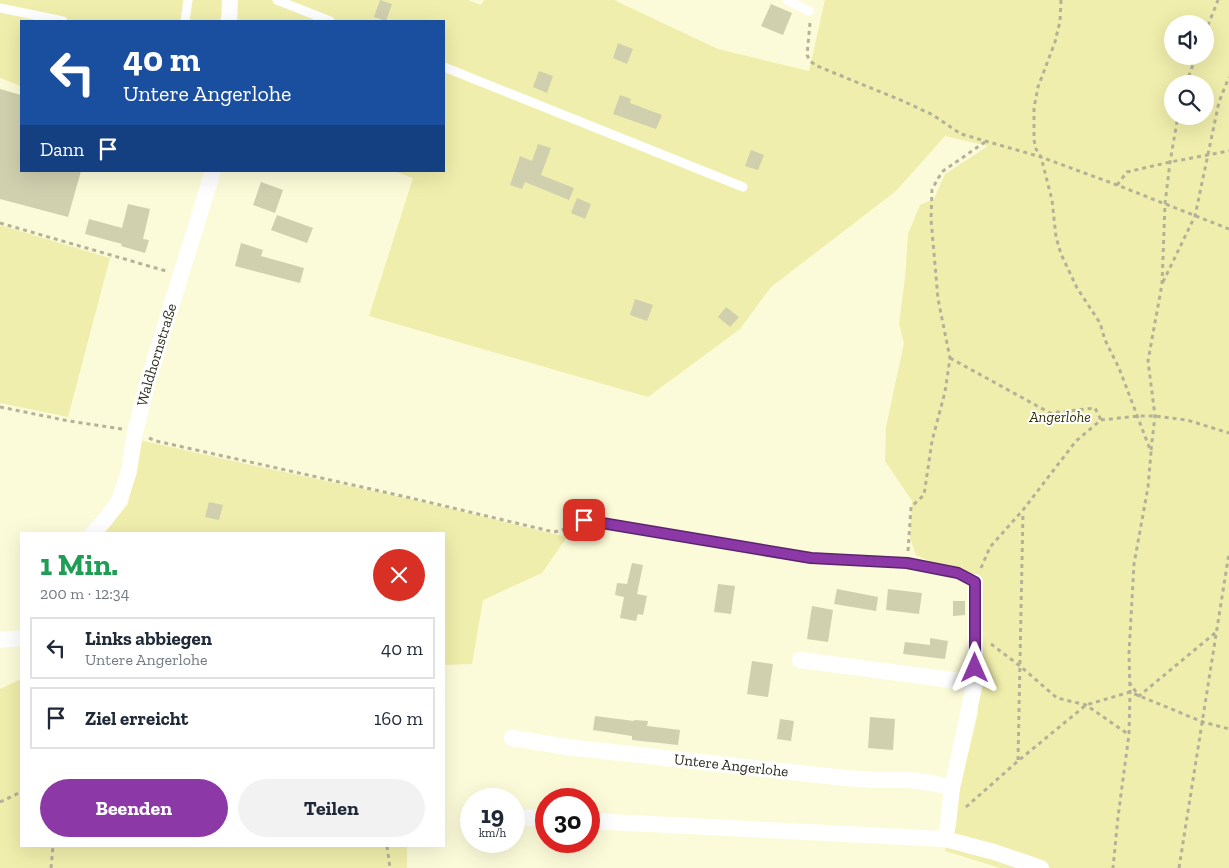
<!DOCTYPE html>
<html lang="de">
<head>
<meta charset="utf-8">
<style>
  :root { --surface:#fff; --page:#f2f2f3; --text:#1f2937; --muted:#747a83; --line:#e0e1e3; --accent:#8c39a7 }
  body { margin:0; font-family:"Zilla Slab",serif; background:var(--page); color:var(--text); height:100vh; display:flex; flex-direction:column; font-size:19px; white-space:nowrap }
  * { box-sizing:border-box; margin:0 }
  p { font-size:16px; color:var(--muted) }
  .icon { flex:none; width:28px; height:28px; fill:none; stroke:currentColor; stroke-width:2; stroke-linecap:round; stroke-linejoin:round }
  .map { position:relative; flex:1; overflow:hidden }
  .drawer { position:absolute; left:20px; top:532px; width:425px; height:315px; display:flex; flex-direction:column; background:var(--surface); border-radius:0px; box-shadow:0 5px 20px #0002 }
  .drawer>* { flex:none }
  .banner { position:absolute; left:20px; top:20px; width:425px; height:152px; border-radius:0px; box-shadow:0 5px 20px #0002; background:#1a4fa0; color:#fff; overflow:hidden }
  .fabs { position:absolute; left:1164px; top:15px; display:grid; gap:10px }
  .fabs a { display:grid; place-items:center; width:50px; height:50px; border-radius:50%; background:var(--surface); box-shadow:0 5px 20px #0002; font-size:25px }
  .speed { position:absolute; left:460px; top:788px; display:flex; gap:10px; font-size:25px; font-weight:700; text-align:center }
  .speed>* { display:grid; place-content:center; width:65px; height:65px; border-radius:50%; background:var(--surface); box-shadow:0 5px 20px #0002; line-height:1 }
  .speed small { font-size:12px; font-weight:400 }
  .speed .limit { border:8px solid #d22; background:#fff; color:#111 }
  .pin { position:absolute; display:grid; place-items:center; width:42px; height:42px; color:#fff; margin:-21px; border-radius:10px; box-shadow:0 2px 8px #0006 }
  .me { position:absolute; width:55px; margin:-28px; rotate:0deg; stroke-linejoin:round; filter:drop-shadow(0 0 4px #0008) }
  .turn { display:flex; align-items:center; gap:18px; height:105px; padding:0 20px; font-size:22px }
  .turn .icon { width:65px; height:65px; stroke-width:2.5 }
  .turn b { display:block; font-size:35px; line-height:42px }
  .then { display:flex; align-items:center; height:48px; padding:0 20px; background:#0003; gap:10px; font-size:19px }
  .round { display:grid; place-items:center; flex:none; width:52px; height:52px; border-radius:26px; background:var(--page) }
  .head { display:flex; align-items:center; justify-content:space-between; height:85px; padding:0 20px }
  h1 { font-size:30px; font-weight:700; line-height:38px; color:#1e9e55 }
  .primary-button { display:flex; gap:10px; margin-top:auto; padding:10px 20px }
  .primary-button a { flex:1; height:58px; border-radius:30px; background:var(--accent); color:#fff; font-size:20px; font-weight:700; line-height:58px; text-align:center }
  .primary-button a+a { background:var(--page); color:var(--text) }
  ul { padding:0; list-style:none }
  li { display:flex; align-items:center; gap:15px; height:62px; margin:0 10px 8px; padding:0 10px; border:2px solid var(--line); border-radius:0px }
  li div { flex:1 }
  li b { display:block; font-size:19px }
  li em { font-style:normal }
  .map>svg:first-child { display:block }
  .green { fill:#f0eeac; fill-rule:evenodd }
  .building { fill:#d0cfae }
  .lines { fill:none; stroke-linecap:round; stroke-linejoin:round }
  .path { stroke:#b3b298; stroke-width:3; stroke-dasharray:4 4; stroke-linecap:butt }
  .lane { stroke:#fff; stroke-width:9 }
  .street { stroke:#fff; stroke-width:16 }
  .route-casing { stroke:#5b256d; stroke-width:12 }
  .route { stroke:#8c39a7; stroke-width:9 }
  .labels { text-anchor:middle; stroke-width:4; stroke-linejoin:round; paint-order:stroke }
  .street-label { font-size:15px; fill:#2c2c1f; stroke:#fff }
  .park-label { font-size:15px; font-style:italic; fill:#333103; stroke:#fff }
</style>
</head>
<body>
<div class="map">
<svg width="1229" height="868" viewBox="0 0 1229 868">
  <rect width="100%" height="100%" fill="#fcfbd9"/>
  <path class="green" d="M0 0H468L481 5 484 0H614L718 49 809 71 825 0H1229V868H1000L945 851 978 713V577L931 562 916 555 910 538 912 501 885 461 886 427 904 343 899 324 905 278 908 234 920 205 934 199 945 174 988 146 945 136 896 191 771 287 740 329 648 397 369 316 413 178 394 171H444V21H21V86L0 78ZM1172 24H1205V56H1172ZM1172 84H1205V116H1172Z
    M0 225 110 258 68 417 0 403Z
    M140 440 256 466 411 499 567 537 542 573 483 600 472 664 444 665V534H103L128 504Z
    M21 679V846H407V868H0V689Z"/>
  <path class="building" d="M380 0 392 4 386 21 374 17Z
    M771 4 792 13 783 35 761 26Z
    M618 43 633 49 627 64 613 58Z
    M539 71 553 76 547 93 533 87Z
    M0 89 21 95V171H81L68 217 0 199Z
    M620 95 631 99 630 103 662 115 656 129 613 114Z
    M538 144 551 148 541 175 574 188 569 200 525 182 522 189 510 185 520 156 532 161Z
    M751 150 764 155 758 170 745 166Z
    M261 182 283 190 275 213 253 205Z
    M577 198 591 204 585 219 571 213Z
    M128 204 150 209 143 239 149 240 145 253 121 246 122 244 85 234 89 219 122 228Z
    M277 215 313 228 307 243 271 230Z
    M241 243 263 250 261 256 304 268 300 283 235 266Z
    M635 299 653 305 647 321 630 315Z
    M726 307 739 317 730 327 718 317Z
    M209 502 223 505 219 520 205 517Z
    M632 563 643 565 637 594 647 596 643 615 638 614 636 621 620 618 624 597 615 595 617 583 627 584Z
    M718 584 735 586 731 614 714 612Z
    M837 589 878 597 876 611 834 604Z
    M888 589 922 593 919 614 886 610Z
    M953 601H965V615L953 616Z
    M812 606 833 610 828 642 807 639Z
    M930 638 948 641 945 659 903 654 905 642 930 645Z
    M752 661 773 664 768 697 747 694Z
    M595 716 634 721V720L648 721 647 726 680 730 678 745 632 740V736L593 730Z
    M870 717 895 719 893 750 868 748Z
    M780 719 794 721 791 741 777 739Z"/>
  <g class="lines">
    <path class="path" d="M1061 0 1060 21 1055 42 1038 87 1034 108V140L1036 149 1041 157 1052 200 1056 237 1061 254 1077 288 1100 323 1105 340 1119 368 1151 452 1148 487 1134 564 1129 653 1130 692 1129 734 1118 817 1113 868
      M810 23 807 55 810 61 817 66 903 101 933 115 961 134 1041 157 1117 185 1229 229
      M1205 33 1218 0
      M1186 84 1196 56
      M1117 185 1127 172 1170 162 1229 151
      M0 223 166 271
      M1163 282 1195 216 1219 102 1229 77
      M950 358 1050 413 1095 408 1101 420
      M0 407 69 421 122 429
      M149 438 156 441 411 498 554 532 566 529 574 523
      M1151 450 1155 416 1148 361 1162 284 1165 204 1170 162 1178 116
      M908 551 911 507 924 495 932 441 945 392 950 358 938 299 931 219 932 190 937 180 943 171 985 142
      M981 568 990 547 1023 510 1076 441 1101 420 1138 416H1155L1187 420 1229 433
      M991 644 1020 666 1057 698 1086 705 1128 734
      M1129 682 1139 696 1215 633
      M1018 760 1023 512
      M0 802 21 792
      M966 807 1018 761 1086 705 1130 692 1203 722 1229 729
      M387 846 390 868
      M51 868 53 846
      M1179 868 1229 553"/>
    <path class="lane" d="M277 0 330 21
      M787 0 809 11
      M0 8 63 21
      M185 21 188 0
      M444 67 743 187
      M585 520 811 559 907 563 958 573 975 582"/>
    <g class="street">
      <path d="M229 21 230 0"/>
      <path id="s1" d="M92 534 105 520 119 501 123 490 129 471 135 433 148 381 213 171"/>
      <path d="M0 640 21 638"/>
      <path d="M800 660 975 683"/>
      <path id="s2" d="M512 738 567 747 845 778 875 780H909L932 783 952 788"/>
      <path d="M514 817 546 819"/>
      <path d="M589 821 945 839 994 852 1041 868"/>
      <path d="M945 839 948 824 952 788 975 683V582"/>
    </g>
  </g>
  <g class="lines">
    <g class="route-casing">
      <path id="route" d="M584 520 811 558 907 563 958 573 975 582V668"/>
    </g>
    <use href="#route" class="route"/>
  </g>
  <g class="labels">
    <g class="street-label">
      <text dy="5" stroke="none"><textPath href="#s1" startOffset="194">Waldhornstraße</textPath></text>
      <text dy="5" stroke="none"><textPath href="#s2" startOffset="221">Untere Angerlohe</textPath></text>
    </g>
    <g class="park-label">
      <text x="1060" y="422">Angerlohe</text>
    </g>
  </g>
</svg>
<div class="fabs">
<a><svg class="icon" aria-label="sound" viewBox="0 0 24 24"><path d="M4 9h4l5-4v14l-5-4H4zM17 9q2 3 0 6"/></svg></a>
<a><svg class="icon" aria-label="search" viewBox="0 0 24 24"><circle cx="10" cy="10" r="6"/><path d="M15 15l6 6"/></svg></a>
</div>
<div class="speed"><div>19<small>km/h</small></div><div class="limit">30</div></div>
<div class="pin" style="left:584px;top:520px;background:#d93025"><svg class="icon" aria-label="arrive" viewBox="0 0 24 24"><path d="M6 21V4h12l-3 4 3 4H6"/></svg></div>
<svg class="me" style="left:975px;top:668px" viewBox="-20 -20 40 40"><path d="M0-17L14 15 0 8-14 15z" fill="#8c39a7" stroke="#fff" stroke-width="4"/></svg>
<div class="banner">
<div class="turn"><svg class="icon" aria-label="left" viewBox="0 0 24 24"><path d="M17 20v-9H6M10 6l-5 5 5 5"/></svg><div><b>40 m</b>Untere Angerlohe</div></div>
<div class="then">Dann<svg class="icon" aria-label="arrive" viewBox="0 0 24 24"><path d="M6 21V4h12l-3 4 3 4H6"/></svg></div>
</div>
<section class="drawer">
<div class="head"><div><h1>1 Min.</h1><p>200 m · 12:34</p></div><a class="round" style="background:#d93025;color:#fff"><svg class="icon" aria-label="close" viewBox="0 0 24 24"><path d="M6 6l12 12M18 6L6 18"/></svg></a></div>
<ul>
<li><svg class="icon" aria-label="left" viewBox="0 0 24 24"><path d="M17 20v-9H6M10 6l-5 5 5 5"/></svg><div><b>Links abbiegen</b><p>Untere Angerlohe</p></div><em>40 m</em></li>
<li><svg class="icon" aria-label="arrive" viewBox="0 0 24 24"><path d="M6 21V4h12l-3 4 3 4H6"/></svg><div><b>Ziel erreicht</b></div><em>160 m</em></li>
</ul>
<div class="primary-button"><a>Beenden</a><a>Teilen</a></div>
</section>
</div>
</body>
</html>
